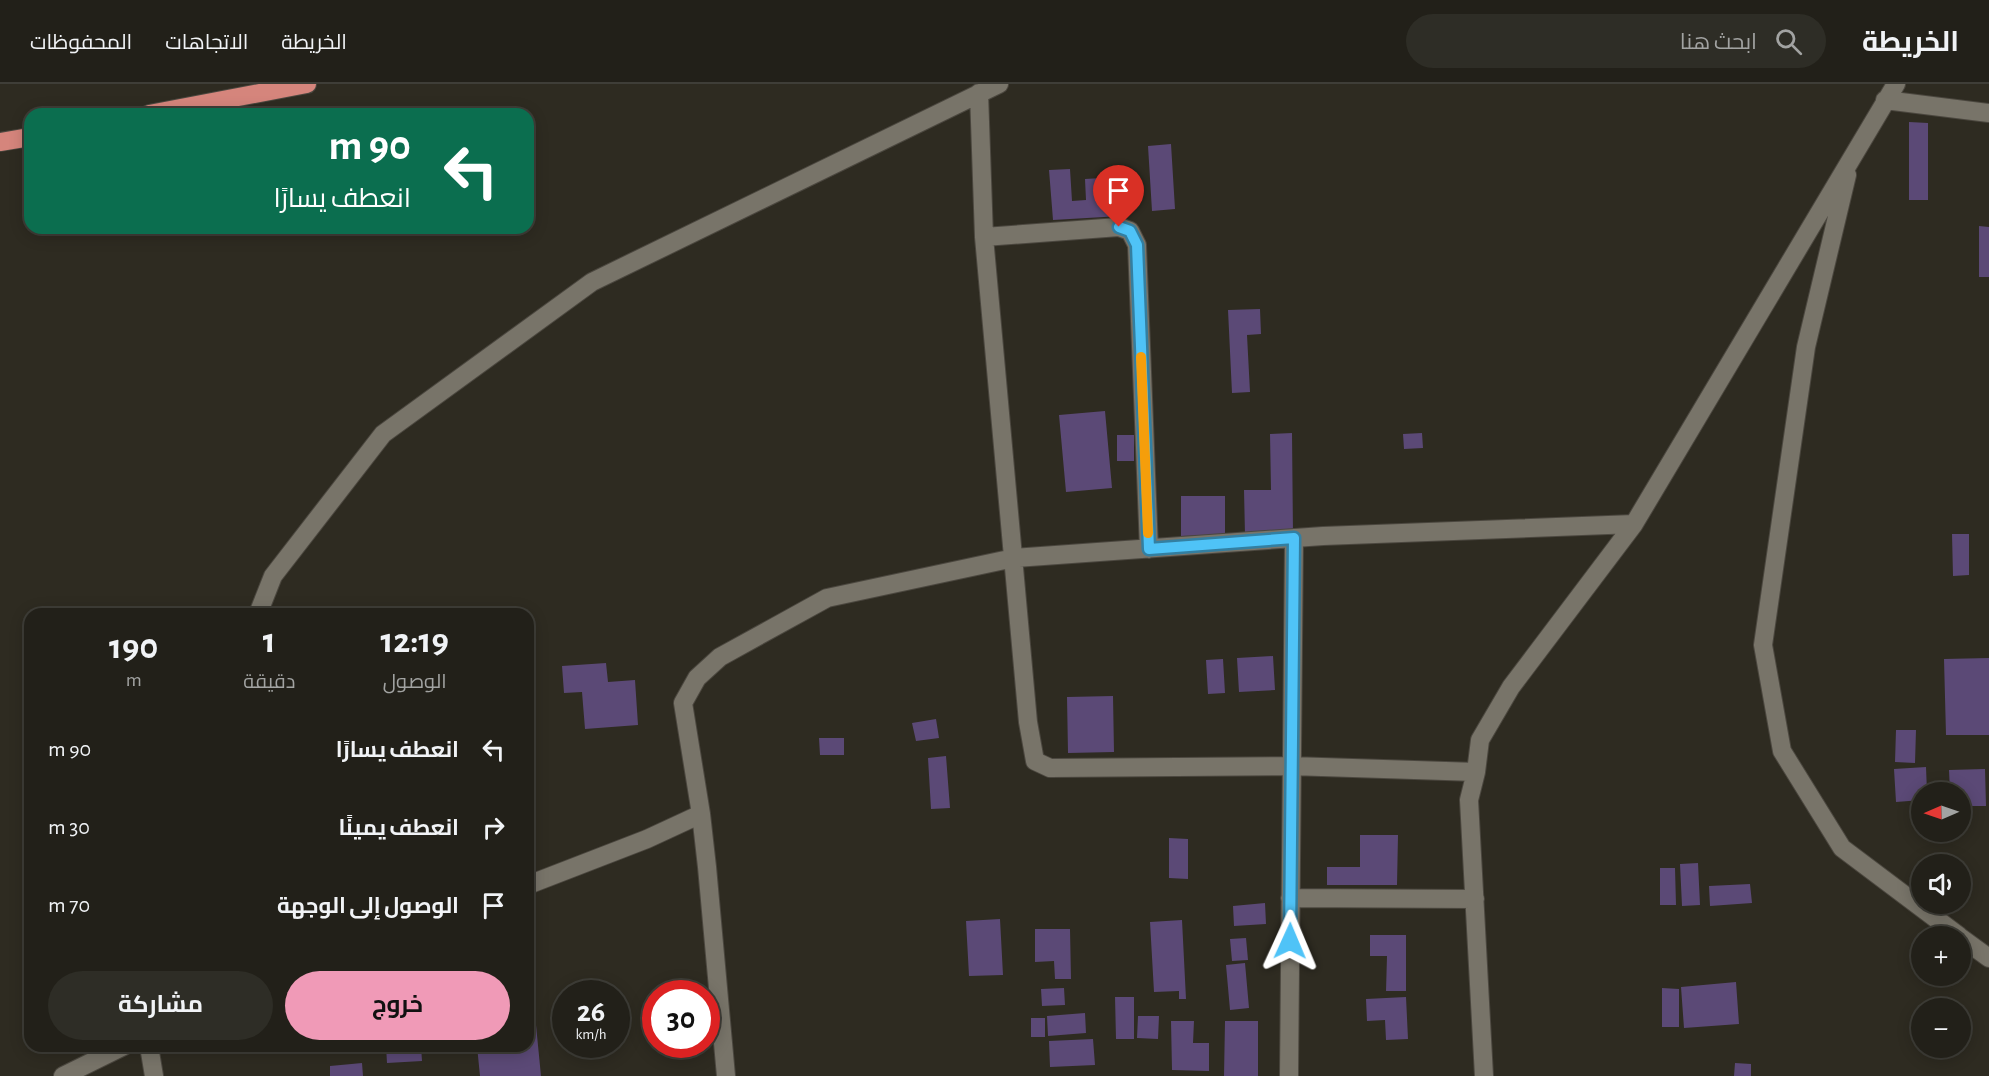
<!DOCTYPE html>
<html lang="ar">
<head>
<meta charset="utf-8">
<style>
  :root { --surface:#222019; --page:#2e2d26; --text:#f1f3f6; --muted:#a2a3a2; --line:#3f3e38; --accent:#f09ab7 }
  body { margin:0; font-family:"Alegreya Sans",Cairo,sans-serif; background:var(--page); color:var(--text); direction:rtl; height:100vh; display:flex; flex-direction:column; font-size:22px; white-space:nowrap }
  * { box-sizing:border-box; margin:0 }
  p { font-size:20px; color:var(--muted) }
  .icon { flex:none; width:33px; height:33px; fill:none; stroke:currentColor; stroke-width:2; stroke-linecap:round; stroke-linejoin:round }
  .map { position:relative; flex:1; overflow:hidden; direction:ltr }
  .details { position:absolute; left:24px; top:524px; width:510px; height:444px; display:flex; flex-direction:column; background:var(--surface); border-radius:18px; box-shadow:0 3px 15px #0003,0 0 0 2px var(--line); direction:rtl }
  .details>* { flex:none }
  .top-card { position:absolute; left:24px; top:24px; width:510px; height:126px; border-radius:18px; box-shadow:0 3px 15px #0003,0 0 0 2px var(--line); direction:rtl; background:#0b6e4f; color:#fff; overflow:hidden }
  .needle { width:39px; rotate:268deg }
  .fabs { position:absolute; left:1911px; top:698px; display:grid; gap:12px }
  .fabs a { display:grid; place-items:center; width:60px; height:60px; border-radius:50%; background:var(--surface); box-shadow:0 3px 15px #0003,0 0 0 2px var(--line); font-size:30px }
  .speed { position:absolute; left:552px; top:896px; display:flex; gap:12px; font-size:30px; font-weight:700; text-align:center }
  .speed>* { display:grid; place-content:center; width:78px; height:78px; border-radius:50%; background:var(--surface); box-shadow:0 3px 15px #0003,0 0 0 2px var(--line); line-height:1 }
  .speed small { font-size:15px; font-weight:400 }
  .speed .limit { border:9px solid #d22; background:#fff; color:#111 }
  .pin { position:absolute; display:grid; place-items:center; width:51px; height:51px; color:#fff; margin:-62px -26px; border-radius:50% 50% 50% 0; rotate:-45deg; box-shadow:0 0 6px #0007 }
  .pin .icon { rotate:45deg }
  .me { position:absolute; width:66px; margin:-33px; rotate:1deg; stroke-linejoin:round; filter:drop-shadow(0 0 4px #0008) }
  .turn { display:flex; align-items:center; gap:21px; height:126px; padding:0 24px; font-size:27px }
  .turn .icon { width:78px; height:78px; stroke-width:2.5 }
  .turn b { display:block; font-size:42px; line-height:51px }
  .eta { display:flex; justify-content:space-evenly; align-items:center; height:102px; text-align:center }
  .eta b { font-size:36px; font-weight:700; line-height:42px }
  .primary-button { display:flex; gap:12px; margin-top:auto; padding:12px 24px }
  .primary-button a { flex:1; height:69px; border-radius:36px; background:var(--accent); color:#111; font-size:24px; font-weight:700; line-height:69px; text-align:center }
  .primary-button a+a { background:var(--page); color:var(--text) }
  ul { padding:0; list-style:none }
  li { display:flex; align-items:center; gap:18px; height:78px; padding:0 24px }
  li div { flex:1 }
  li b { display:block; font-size:22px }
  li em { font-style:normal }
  header { display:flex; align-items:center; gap:36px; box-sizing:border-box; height:84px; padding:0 30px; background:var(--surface); border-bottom:2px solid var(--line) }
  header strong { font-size:28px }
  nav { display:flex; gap:33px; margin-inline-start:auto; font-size:21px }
  .search { width:420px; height:54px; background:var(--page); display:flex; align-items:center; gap:15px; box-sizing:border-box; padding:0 21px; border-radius:33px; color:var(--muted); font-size:22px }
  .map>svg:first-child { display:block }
  .building { fill:#5b4976 }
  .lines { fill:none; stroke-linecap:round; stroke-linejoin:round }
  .street-casing { stroke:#4b473f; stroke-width:20 }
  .highway-casing { stroke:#4b473f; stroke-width:20 }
  .street { stroke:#787469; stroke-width:18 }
  .highway { stroke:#d5857c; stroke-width:18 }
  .route-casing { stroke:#337fa1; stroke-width:15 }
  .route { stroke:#4fc3f7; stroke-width:10 }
  .slow { stroke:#f59e0b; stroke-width:10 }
</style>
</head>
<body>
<header>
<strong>الخريطة</strong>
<div class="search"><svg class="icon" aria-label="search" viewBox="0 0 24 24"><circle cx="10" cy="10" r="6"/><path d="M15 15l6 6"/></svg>ابحث هنا</div>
<nav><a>الخريطة</a><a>الاتجاهات</a><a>المحفوظات</a></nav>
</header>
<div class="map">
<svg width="1989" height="992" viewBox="0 0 1989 992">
  <rect width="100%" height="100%" fill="#2e2b21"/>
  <path class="building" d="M1909 38 1928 39V116H1909Z
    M1171 60 1175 125 1152 127 1148 62Z
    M1070 85 1072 117 1086 116 1085 95 1118 93 1121 132 1053 136 1049 86Z
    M1979 142 1989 143V193H1979Z
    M1260 225 1261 250 1247 251 1250 308 1232 309 1228 226Z
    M1105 327 1112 404 1066 408 1059 331Z
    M1292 349 1293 451H1245L1244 406H1271L1270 350Z
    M1422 349 1423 364 1404 365 1403 350Z
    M1117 351H1134V377H1117Z
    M1181 412H1225V451L1181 452Z
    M1952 450H1969V491L1953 492Z
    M1273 572 1275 606 1239 608 1237 574Z
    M1989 574V651H1946L1944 575Z
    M1223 575 1225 609 1208 610 1206 576Z
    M606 579 608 598 635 596 638 641 585 645 582 608 564 609 562 582Z
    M1113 612 1114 668 1068 669 1067 613Z
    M936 635 939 654 916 657 912 639Z
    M1896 646H1916L1915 679 1895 678Z
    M819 654H844V671H820Z
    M946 672 950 724 931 725 928 674Z
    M1926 683 1927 708H1922V716L1896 718 1894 685Z
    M1985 685 1986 722H1960V708H1950L1949 686Z
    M1360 751H1398L1397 801H1327V783H1360Z
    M1169 754 1188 755V795L1169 794Z
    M1698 779 1700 821 1682 822 1680 780Z
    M1660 784H1675L1676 821H1660Z
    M1750 800 1752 819 1710 822 1709 802Z
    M1265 819 1266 840 1234 842 1233 822Z
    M1000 835 1003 891 969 892 966 837Z
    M1182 836 1186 915H1179V907L1154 908 1150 838Z
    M1035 845H1070L1071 895H1055L1054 877 1035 878Z
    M1370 851H1406V907H1386L1387 872H1370Z
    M1246 854 1248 876 1232 877 1230 855Z
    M1245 879 1249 924 1230 926 1226 881Z
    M1736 898 1739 940 1684 944 1681 903Z
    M1064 904 1065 921 1042 922 1041 905Z
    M1662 904 1679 905V943H1662Z
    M1115 913H1134V955H1116Z
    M1406 913 1408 955 1386 956 1385 936 1367 937 1366 915Z
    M1085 929 1086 949 1048 952 1047 932Z
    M616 931H619L621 949 616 950Z
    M1138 932H1159L1158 955 1137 954Z
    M1031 934H1045V953H1031Z
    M1171 937H1194L1193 959H1209V987L1172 986Z
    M1225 937H1258V992H1224Z
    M536 941 541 992H480L477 962H528V942Z
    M1093 955 1095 981 1050 983 1049 957Z
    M386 962H421L422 977 387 979Z
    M362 979 363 992H330V982Z
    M1735 979 1751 980V992H1734Z"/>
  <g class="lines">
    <g class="street-casing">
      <path id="street" d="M979 9 984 153 1028 638 1035 677 1050 684 1291 682 1476 688
        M1885 16 1989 29
        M1847 91 1806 263 1763 561 1782 667 1842 764 1959 852
        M984 153 1119 143 1130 147 1137 161 1149 465
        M258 530 273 492 383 350 592 198 999 0
        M528 801 647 755 701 730
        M1290 814 1475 815
        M1960 853 1989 874
        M149 962 154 992
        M63 992 124 962
        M726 992 707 783 701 730 683 619 697 594 720 573 827 514 1014 474 1323 452 1634 440
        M1289 992 1294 454
        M1484 992 1469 716 1476 688 1480 656 1511 603 1634 440 1896 0"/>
    </g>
    <g class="highway-casing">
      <path id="highway" d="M149 30 307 0
        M0 58 30 53"/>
    </g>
    <use href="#street" class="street"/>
    <use href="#highway" class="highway"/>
  </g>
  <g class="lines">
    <g class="route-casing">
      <path id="route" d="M1119 143 1130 147 1137 161 1149 465 1294 454 1290 857"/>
    </g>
    <use href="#route" class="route"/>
    <path class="slow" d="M1141 273 1148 449"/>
  </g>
</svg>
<div class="fabs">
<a><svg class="needle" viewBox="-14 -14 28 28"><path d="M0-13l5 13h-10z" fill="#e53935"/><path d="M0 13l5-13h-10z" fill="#a2a3a2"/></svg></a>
<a><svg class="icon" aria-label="sound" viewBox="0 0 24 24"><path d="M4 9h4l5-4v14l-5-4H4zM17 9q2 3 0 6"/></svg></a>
<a>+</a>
<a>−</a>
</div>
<div class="speed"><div>26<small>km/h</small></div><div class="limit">30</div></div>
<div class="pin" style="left:1119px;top:143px;background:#d93025"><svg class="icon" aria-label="arrive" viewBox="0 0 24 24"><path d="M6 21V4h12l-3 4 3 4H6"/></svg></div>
<svg class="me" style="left:1290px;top:857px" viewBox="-20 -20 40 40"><path d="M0-17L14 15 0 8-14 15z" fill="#4fc3f7" stroke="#fff" stroke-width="4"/></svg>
<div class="top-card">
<div class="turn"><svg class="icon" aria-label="left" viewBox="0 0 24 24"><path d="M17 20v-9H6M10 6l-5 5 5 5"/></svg><div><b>90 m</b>انعطف يسارًا</div></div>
</div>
<section class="details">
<div class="eta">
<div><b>12:19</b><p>الوصول</p></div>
<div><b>1</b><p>دقيقة</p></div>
<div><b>190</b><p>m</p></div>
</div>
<ul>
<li><svg class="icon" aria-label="left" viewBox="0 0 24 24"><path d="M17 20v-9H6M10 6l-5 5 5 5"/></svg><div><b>انعطف يسارًا</b></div><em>90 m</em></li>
<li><svg class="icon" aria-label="right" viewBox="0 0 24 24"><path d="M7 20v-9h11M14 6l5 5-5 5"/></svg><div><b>انعطف يمينًا</b></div><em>30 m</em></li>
<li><svg class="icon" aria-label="arrive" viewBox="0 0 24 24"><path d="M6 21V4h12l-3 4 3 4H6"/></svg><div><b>الوصول إلى الوجهة</b></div><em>70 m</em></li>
</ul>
<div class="primary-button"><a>خروج</a><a>مشاركة</a></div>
</section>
</div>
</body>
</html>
